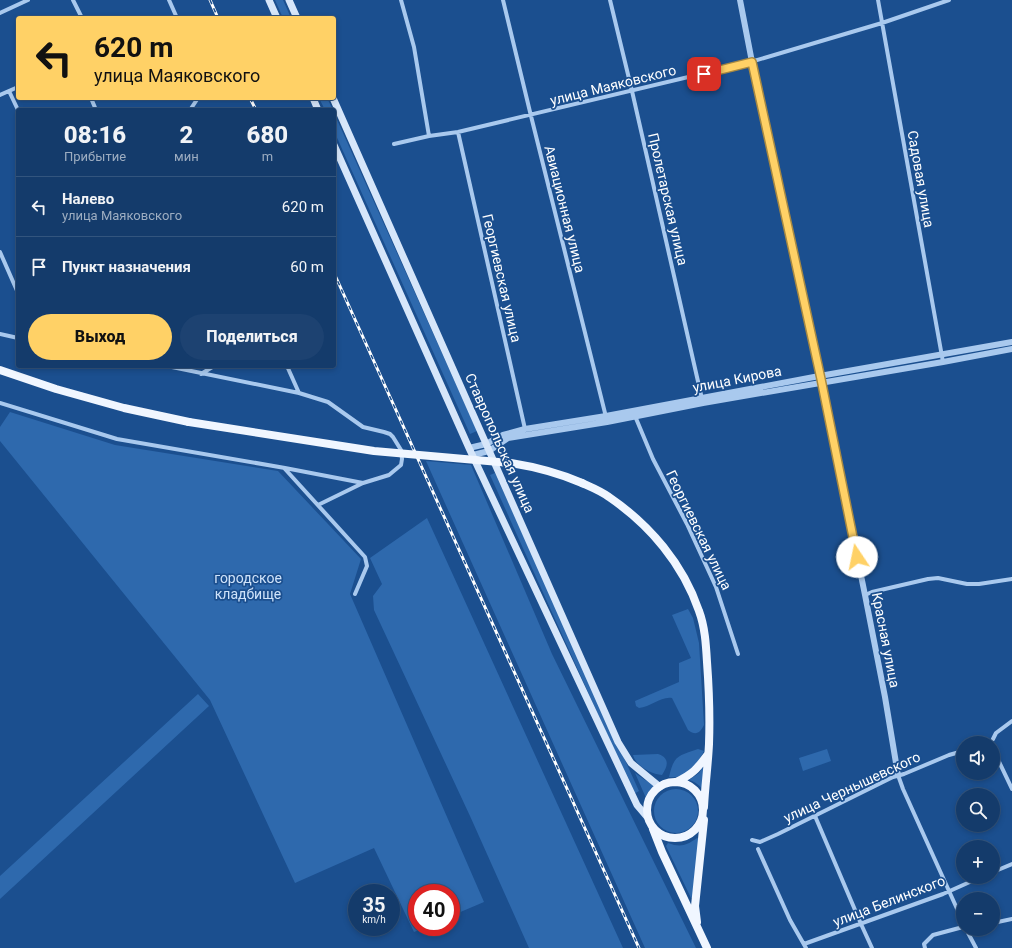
<!DOCTYPE html>
<html lang="ru">
<head>
<meta charset="utf-8">
<style>
  :root { --surface:#143b6b; --page:#1d4271; --text:#f1f3f6; --muted:#9dadc1; --line:#33557e; --accent:#ffd166 }
  body { margin:0; font-family:Roboto,sans-serif; background:var(--page); color:var(--text); height:100vh; display:flex; flex-direction:column; font-size:15px; white-space:nowrap }
  * { box-sizing:border-box; margin:0 }
  p { font-size:13px; color:var(--muted) }
  .icon { flex:none; width:22px; height:22px; fill:none; stroke:currentColor; stroke-width:2; stroke-linecap:round; stroke-linejoin:round }
  .map { position:relative; flex:1; overflow:hidden }
  .sheet { position:absolute; left:16px; top:108px; width:320px; height:260px; display:flex; flex-direction:column; background:var(--surface); border-radius:4px; box-shadow:0 2px 6px #0003,0 0 0 1px var(--line) }
  .sheet>* { flex:none }
  .guide { position:absolute; left:16px; top:16px; width:320px; height:84px; border-radius:4px; box-shadow:0 2px 6px #0003,0 0 0 1px var(--line); background:#ffd166; color:#111; overflow:hidden }
  .fabs { position:absolute; left:956px; top:736px; display:grid; gap:8px }
  .fabs a { display:grid; place-items:center; width:44px; height:44px; border-radius:50%; background:var(--surface); box-shadow:0 2px 6px #0003,0 0 0 1px var(--line); font-size:20px }
  .speed { position:absolute; left:348px; top:884px; display:flex; gap:8px; font-size:20px; font-weight:700; text-align:center }
  .speed>* { display:grid; place-content:center; width:52px; height:52px; border-radius:50%; background:var(--surface); box-shadow:0 2px 6px #0003,0 0 0 1px var(--line); line-height:1 }
  .speed small { font-size:10px; font-weight:400 }
  .speed .limit { border:6px solid #d22; background:#fff; color:#111 }
  .pin { position:absolute; display:grid; place-items:center; width:34px; height:34px; color:#fff; margin:-17px; border-radius:8px; box-shadow:0 2px 6px #0006 }
  .me { position:absolute; width:44px; margin:-22px; rotate:349deg; stroke-linejoin:round; filter:drop-shadow(0 0 3px #0008) }
  .turn { display:flex; align-items:center; gap:14px; height:84px; padding:0 12px; font-size:18px }
  .turn .icon { width:52px; height:52px; stroke-width:2.5 }
  .turn b { display:block; font-size:28px; line-height:34px }
  .eta { display:flex; justify-content:space-evenly; align-items:center; height:68px; text-align:center }
  .eta b { font-size:24px; font-weight:800; line-height:28px }
  .button { display:flex; gap:8px; margin-top:auto; padding:8px 12px }
  .button a { flex:1; height:46px; border-radius:24px; background:var(--accent); color:#111; font-size:16px; font-weight:800; line-height:46px; text-align:center }
  .button a+a { background:var(--page); color:var(--text) }
  ul { padding:0; list-style:none }
  li { display:flex; align-items:center; gap:12px; height:60px; padding:0 12px; border-top:1px solid var(--line) }
  li div { flex:1 }
  li b { display:block; font-size:15px }
  li em { font-style:normal }
  .map>svg:first-child { display:block }
  .green { fill:#2e69ad }
  .lines { fill:none; stroke-linecap:round; stroke-linejoin:round }
  .minor { stroke:#a9c9ee; stroke-width:4 }
  .tertiary { stroke:#a9c9ee; stroke-width:6 }
  .secondary { stroke:#d6e6fa; stroke-width:7 }
  .primary { stroke:#f0f6ff; stroke-width:8 }
  .rail-casing { stroke:#fff; stroke-width:3 }
  .rail { stroke:#1b4f8f; stroke-width:1.5; stroke-dasharray:4.5; stroke-linecap:butt }
  .primary-bridge { stroke:#f0f6ff; stroke-width:8 }
  .route-casing { stroke:#a68842; stroke-width:10 }
  .route { stroke:#ffd166; stroke-width:7 }
  .labels { text-anchor:middle; stroke-width:3.5; stroke-linejoin:round; paint-order:stroke }
  .street-label { font-size:14px; fill:#fff; stroke:#1b4f8f }
  .park-label { font-size:14px; fill:#cfe3fa; stroke:#1b4f8f }
</style>
</head>
<body>
<div class="map">
<svg width="1012" height="948" viewBox="0 0 1012 948">
  <rect width="100%" height="100%" fill="#1b4f8f"/>
  <path class="green" d="M275 0H283L291 18H283Z
    M319 98H327L333 110H325Z
    M334 113 477 431 470 434 334 131Z
    M10 412 115 445 278 471 361 559 350 594 484 902 451 916V893H417V927H427L414 932 374 848 295 883 210 700 0 441V427Z
    M426 461 471 465 552 654 696 948H645Z
    M495 473 639 791 634 794 490 475Z
    M427 518 623 948H529L470 816 374 610 373 596 382 584 370 558Z
    M688 609 693 618 699 643 704 725C700 733 696 736 688 730L672 698C661 696 651 707 639 708L636 706 635 701 679 682V663L691 658 672 615Z
    M198 694 209 706 0 899V876Z
    M698 749 704 751C697 765 686 779 669 777 674 755 678 756 698 749Z
    M827 749 831 761 803 771 799 758Z
    M658 754C670 758 668 766 662 775 651 774 636 766 633 755Z
    M703 767V790C699 785 696 782 689 780L699 773Z
    M635 773 645 780 656 784 646 798Z
    M654 811a22 22 0 1 1 44 0a22 22 0 1 1-44 0Z
    M697 838 700 839 694 897 691 898 666 846 668 843C681 848 687 845 697 838Z"/>
  <g class="lines">
    <path class="minor" d="M73 0 82 18
      M169 0 177 18
      M401 0 414 47 429 136
      M503 0 531 116 606 417
      M610 0 632 91 702 399
      M878 0 943 362
      M0 13 28 0
      M9 91 18 110
      M0 95 18 87
      M91 98 96 110
      M190 110 198 98
      M458 132 525 429
      M394 144 429 136 458 132 747 63 882 23 949 0
      M0 252 18 293
      M0 334 18 338
      M167 366 299 393 328 402 363 427 384 432 390 434 393 437 401 450 402 459 401 465 389 475 363 483 318 505
      M287 366 299 393
      M201 374 214 366
      M0 403 117 439 285 468 363 483
      M635 416 653 459 687 524 716 587 738 654
      M285 469 365 557 367 566 355 594
      M865 595 872 592 928 579 938 578 967 584H979L1012 579
      M993 739 996 733 1012 721
      M993 749 1012 789
      M898 775 903 789 963 922
      M815 816 861 924 872 948
      M752 840 760 842 778 834 893 777 904 774 949 755 963 751
      M758 849 790 920 806 948
      M993 872 1012 864
      M993 923 1012 919
      M966 929 976 948
      M804 944 943 894 981 877
      M925 948 924 944 933 935 963 927"/>
    <path class="tertiary" d="M740 0 752 62 821 379 865 595 885 697 898 775
      M469 448 486 444 503 435 525 429 606 416 814 377 1012 342
      M473 455 489 451 508 438 607 422 703 403 943 362 1012 349"/>
    <path class="secondary" d="M269 0 277 18
      M289 0 297 18
      M313 98 318 110
      M333 98 618 742 631 763 660 787
      M334 145 469 448 637 805 648 818"/>
    <path class="primary" d="M0 370 56 389 124 408 189 422
      M582 483C591 487 601 491 609 497 650 525 683 564 699 611 705 627 706 645 707 662 709 689 710 717 709 744 708 765 705 786 704 807
      M647 810a28 28 0 1 1 56 0a28 28 0 1 1-56 0Z
      M676 782C693 774 697 769 708 754
      M653 829 662 852 707 948
      M697 922 695 906 704 820"/>
    <g class="rail-casing">
      <path id="rail" d="M210 0 218 18
        M250 98 256 110
        M334 273 639 948"/>
    </g>
    <use href="#rail" class="rail"/>
    <path class="primary-bridge" d="M189 422 374 451 511 463C536 467 559 473 582 483"/>
  </g>
  <g class="lines">
    <g class="route-casing">
      <path id="route" d="M704 74 752 62 821 379 857 557"/>
    </g>
    <use href="#route" class="route"/>
  </g>
  <g class="labels">
    <g class="street-label">
      <text transform="translate(613 85) rotate(-14)" y="5">улица Маяковского</text>
      <text transform="translate(921 179) rotate(80)" y="5">Садовая улица</text>
      <text transform="translate(668 199) rotate(77)" y="5">Пролетарская улица</text>
      <text transform="translate(565 209) rotate(76)" y="5">Авиационная улица</text>
      <text transform="translate(502 278) rotate(77)" y="5">Георгиевская улица</text>
      <text transform="translate(737 379) rotate(-11)" y="5">улица Кирова</text>
      <text transform="translate(500 443) rotate(66)" y="5">Ставропольская улица</text>
      <text transform="translate(699 530) rotate(64)" y="5">Георгиевская улица</text>
      <text transform="translate(886 640) rotate(79)" y="5">Красная улица</text>
      <text transform="translate(852 787) rotate(-25)" y="5">улица Чернышевского</text>
      <text transform="translate(889 901) rotate(-21)" y="5">улица Белинского</text>
    </g>
    <g class="park-label">
      <text x="248" y="583">городское<tspan x="248" dy="16">кладбище</tspan></text>
    </g>
  </g>
</svg>
<div class="fabs">
<a><svg class="icon" aria-label="sound" viewBox="0 0 24 24"><path d="M4 9h4l5-4v14l-5-4H4zM17 9q2 3 0 6"/></svg></a>
<a><svg class="icon" aria-label="search" viewBox="0 0 24 24"><circle cx="10" cy="10" r="6"/><path d="M15 15l6 6"/></svg></a>
<a>+</a>
<a>−</a>
</div>
<div class="speed"><div>35<small>km/h</small></div><div class="limit">40</div></div>
<div class="pin" style="left:704px;top:74px;background:#d93025"><svg class="icon" aria-label="arrive" viewBox="0 0 24 24"><path d="M6 21V4h12l-3 4 3 4H6"/></svg></div>
<svg class="me" style="left:857px;top:557px" viewBox="-20 -20 40 40"><circle r="19" fill="#fff"/><path d="M0-13L10 11 0 6-10 11z" fill="#ffd166"/></svg>
<div class="guide">
<div class="turn"><svg class="icon" aria-label="left" viewBox="0 0 24 24"><path d="M17 20v-9H6M10 6l-5 5 5 5"/></svg><div><b>620 m</b>улица Маяковского</div></div>
</div>
<section class="sheet">
<div class="eta">
<div><b>08:16</b><p>Прибытие</p></div>
<div><b>2</b><p>мин</p></div>
<div><b>680</b><p>m</p></div>
</div>
<ul>
<li><svg class="icon" aria-label="left" viewBox="0 0 24 24"><path d="M17 20v-9H6M10 6l-5 5 5 5"/></svg><div><b>Налево</b><p>улица Маяковского</p></div><em>620 m</em></li>
<li><svg class="icon" aria-label="arrive" viewBox="0 0 24 24"><path d="M6 21V4h12l-3 4 3 4H6"/></svg><div><b>Пункт назначения</b></div><em>60 m</em></li>
</ul>
<div class="button"><a>Выход</a><a>Поделиться</a></div>
</section>
</div>
</body>
</html>
